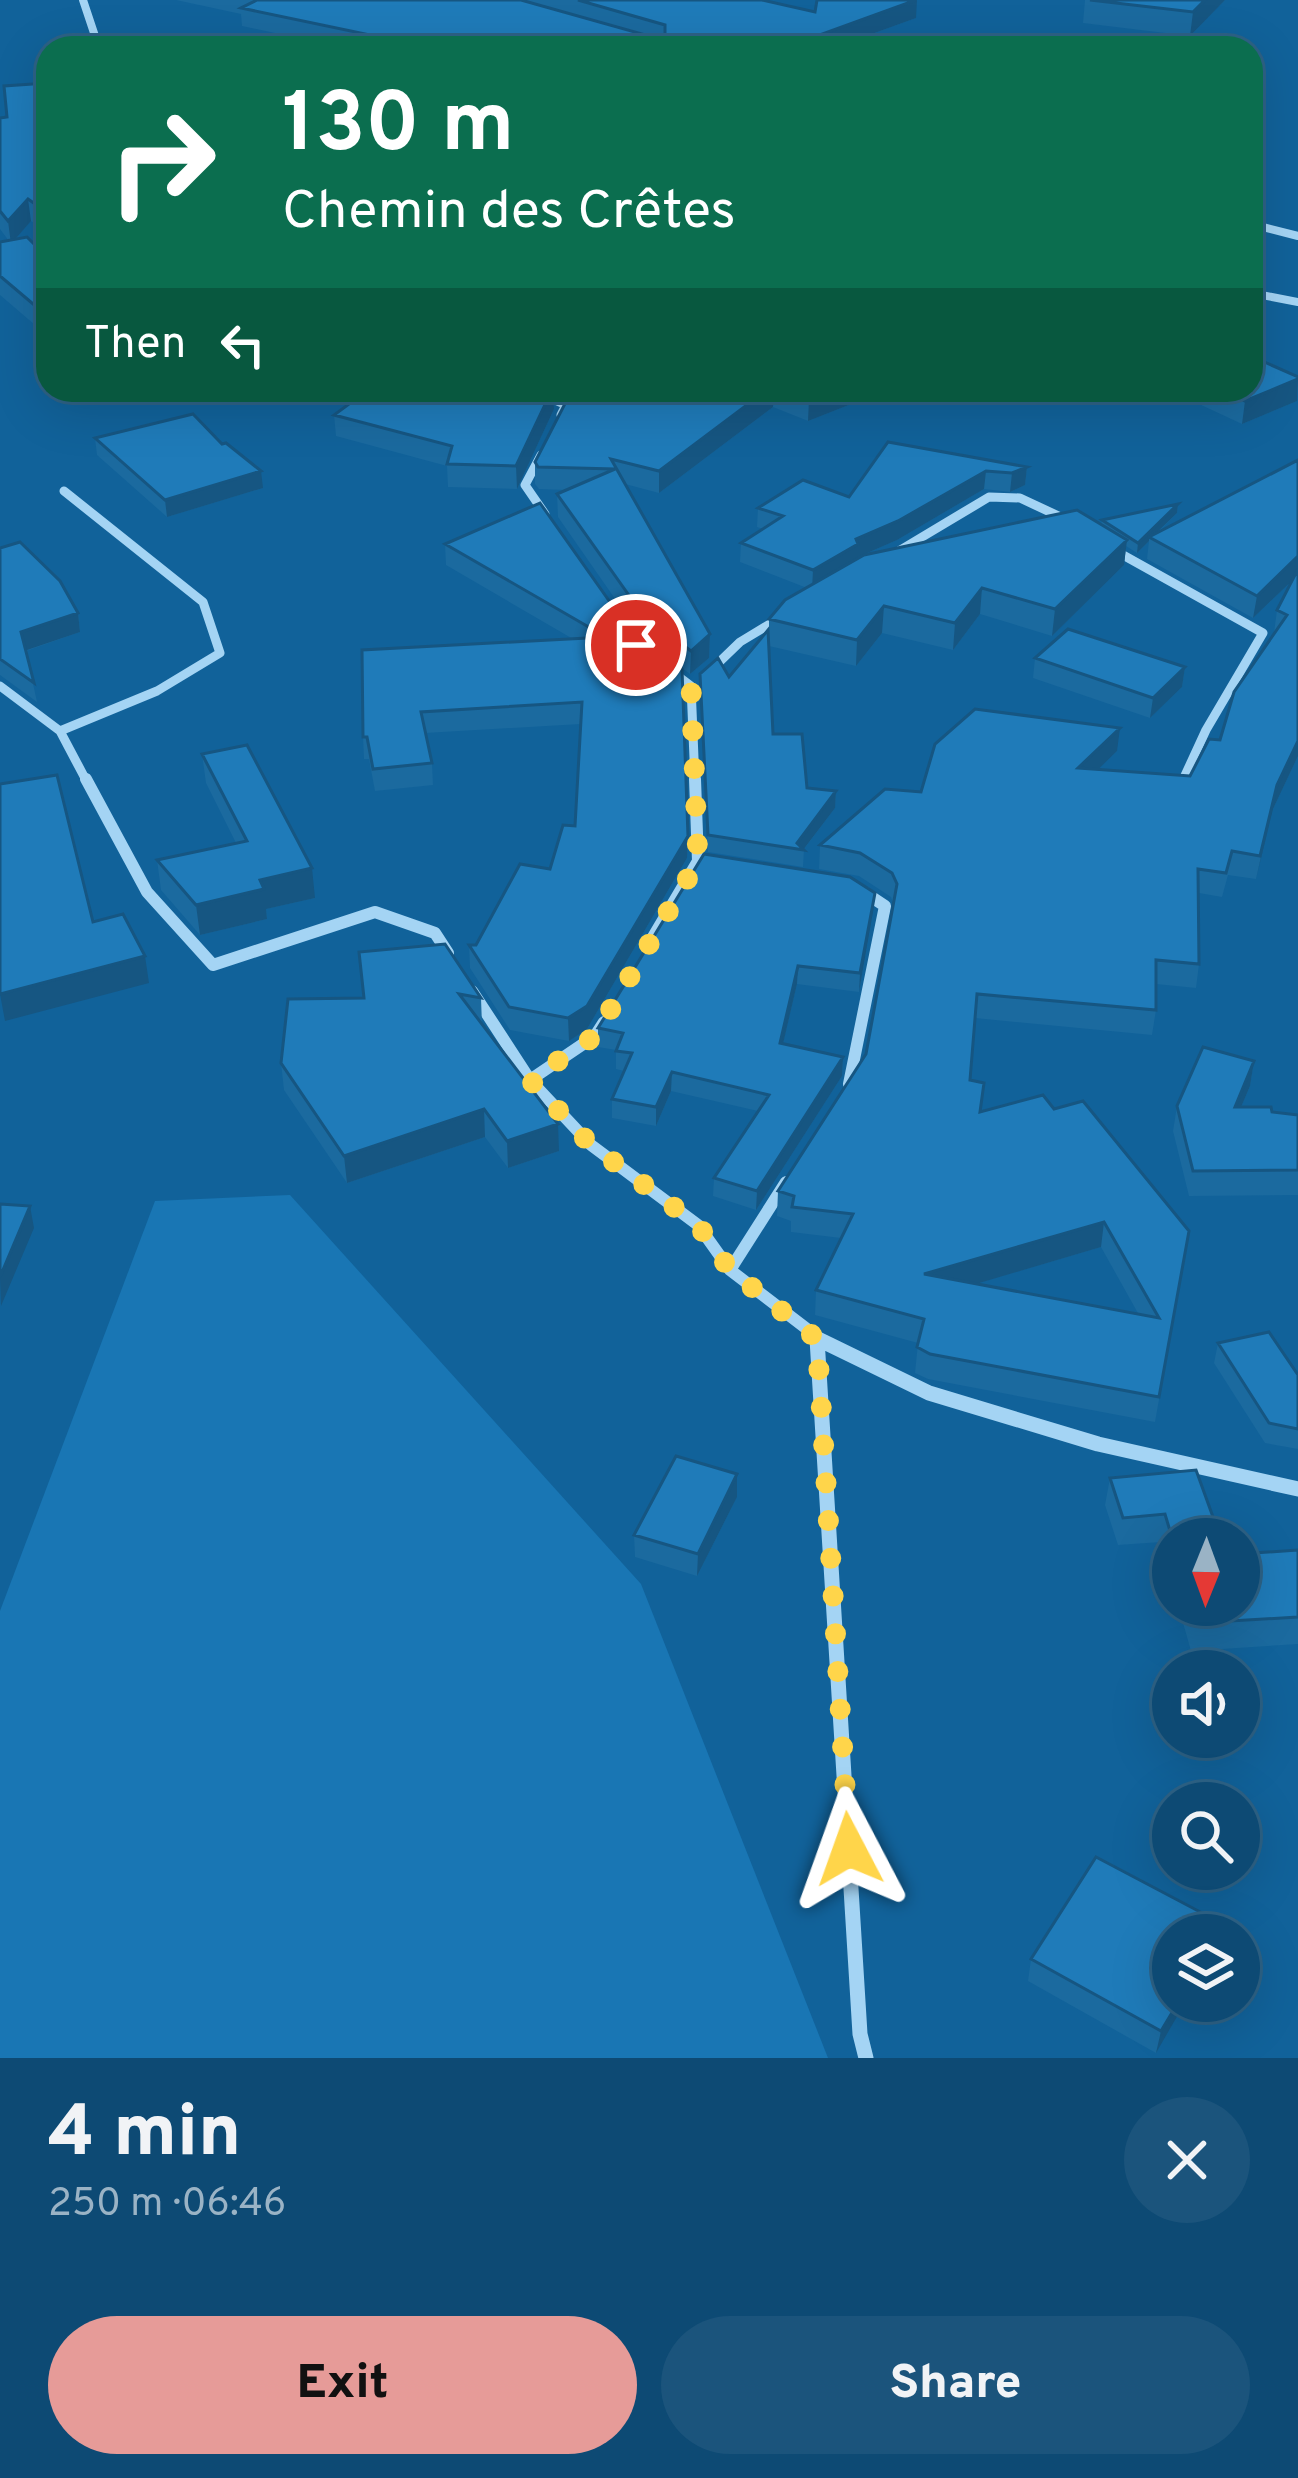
<!DOCTYPE html>
<html lang="en">
<head>
<meta charset="utf-8">
<style>
  :root { --surface:#0d4a74; --page:#1b547c; --text:#f1f3f6; --muted:#9ab3c5; --line:#2d6286; --accent:#e69b98 }
  body { margin:0; font-family:Overpass,sans-serif; background:var(--page); color:var(--text); height:100vh; display:flex; flex-direction:column; font-size:45px; white-space:nowrap }
  * { box-sizing:border-box; margin:0 }
  p { font-size:39px; color:var(--muted) }
  .icon { flex:none; width:66px; height:66px; fill:none; stroke:currentColor; stroke-width:2; stroke-linecap:round; stroke-linejoin:round }
  .map { position:relative; height:2058px; overflow:hidden }
  .drawer { display:flex; flex-direction:column; background:var(--surface); flex:1 }
  .drawer>* { flex:none }
  .banner { position:absolute; left:36px; top:36px; width:1227px; height:366px; border-radius:36px; box-shadow:0 12px 48px #0002,0 0 0 3px var(--line); background:#0b6e4f; color:#fff; overflow:hidden }
  .needle { width:78px; rotate:181deg }
  .tools { position:absolute; left:1152px; top:1518px; display:grid; gap:24px }
  .tools a { display:grid; place-items:center; width:108px; height:108px; border-radius:50%; background:var(--surface); box-shadow:0 12px 48px #0002,0 0 0 3px var(--line); font-size:60px }
  .pin { position:absolute; display:grid; place-items:center; width:102px; height:102px; color:#fff; margin:-51px; border:6px solid #fff; border-radius:50%; box-shadow:0 3px 12px #0007 }
  .me { position:absolute; width:132px; margin:-66px; rotate:356deg; stroke-linejoin:round; filter:drop-shadow(0 0 9px #0008) }
  .turn { display:flex; align-items:center; gap:42px; height:252px; padding:0 48px; font-size:54px }
  .turn .icon { width:156px; height:156px; stroke-width:2.5 }
  .turn b { display:block; font-size:84px; line-height:102px }
  .then { display:flex; align-items:center; height:114px; padding:0 48px; background:#0003; gap:24px; font-size:45px }
  .round { display:grid; place-items:center; flex:none; width:126px; height:126px; border-radius:63px; background:var(--page) }
  .summary { display:flex; align-items:center; justify-content:space-between; height:204px; padding:0 48px }
  h1 { font-size:72px; font-weight:800; line-height:90px }
  .cta { display:flex; gap:24px; margin-top:auto; padding:24px 48px }
  .cta a { flex:1; height:138px; border-radius:72px; background:var(--accent); color:#111; font-size:48px; font-weight:800; line-height:138px; text-align:center }
  .cta a+a { background:var(--page); color:var(--text) }
  .map>svg:first-child { display:block }
  .green { fill:#1976b4 }
  .lines { fill:none; stroke-linecap:round; stroke-linejoin:round }
  .minor-far3 { stroke:#a4d4f4; stroke-width:8 }
  .minor-far2 { stroke:#a4d4f4; stroke-width:9 }
  .minor-far1 { stroke:#a4d4f4; stroke-width:12 }
  .minor { stroke:#a4d4f4; stroke-width:15 }
  .wall { fill:#1b6a9f; fill-rule:evenodd }
  .shaded-wall { fill:#165682 }
  .building { fill:#1f7bb9; stroke:#165682; stroke-width:3; fill-rule:evenodd }
  .route { stroke:#ffd54a; stroke-width:21; stroke-dasharray:0 37.8 }
</style>
</head>
<body>
<div class="map">
<svg width="1298" height="2058" viewBox="0 0 1298 2058">
  <rect width="100%" height="100%" fill="#11629a"/>
  <path class="green" d="M290 1195 641 1584 828 2058H0V1611L155 1201Z"/>
  <g class="lines">
    <path class="minor-far3" d="M83 0 99 48
      M1251 224 1298 236
      M1251 293 1298 302"/>
    <path class="minor-far2" d="M533 390 566 405 561 415
      M541 455 525 485 545 514
      M1114 550 1263 633 1206 730 1182 782
      M892 555 989 497 1020 498 1067 520
      M711 670 740 642 780 618
      M674 673 691 686 695 782
      M0 686 60 731 87 782
      M60 731 157 691 220 653 203 602 64 491"/>
    <path class="minor-far1" d="M86 779 147 892 213 965 375 912 435 933 448 953
      M1180 787 1184 779
      M653 937 698 861 695 779
      M472 991 530 1080 595 1036 604 1022
      M530 1080 591 1145 698 1225 730 1270 824 1342
      M849 1084 885 906 864 892
      M730 1270 786 1182"/>
    <path class="minor" d="M817 1339 860 2034 866 2058
      M818 1339 929 1393 1098 1444 1298 1489"/>
  </g>
  <path class="wall" d="M176 0H762L815 12 916 18 833 48H345L242 26 241 14Z
    M1085 0H1225L1190 36 1083 23Z
    M48 91V233L31 221 15 239 48 258V329L42 331 0 295V242L9 241 0 229V118L7 117Z
    M1298 377 1297 401 1242 424 1169 390H1251Z
    M554 390H887L808 421 773 407 659 493 625 484 710 634 709 658 690 674 643 639 558 517 557 494 567 490 539 489 535 484V462L569 397Z
    M554 409 517 489 448 487 447 466 336 436 334 415Z
    M95 438 263 488 167 517 97 455Z
    M888 442 1027 467 1025 485 1010 492 984 489 897 540 858 557 857 559 1101 525 1102 520 1178 504 1177 513 1156 534 1298 460V756L1273 809 1256 879 1228 875 1222 897 1199 893V964L1196 988 1156 984V1010L1152 1035 975 1018 970 1080 981 1112 1054 1109 1189 1231 1155 1422 928 1379 915 1373 918 1343 815 1315 816 1290 841 1238 791 1232V1221L777 1216 778 1191 866 1054 893 903 891 897 859 876 819 869 820 845 921 792 1117 751 1098 769 1190 776 1220 740 1274 633 1277 610 1292 581 1253 618 1147 559 1149 541 1137 553 1126 546 1124 565 1052 636 980 614 953 650 882 633 856 666 769 646 773 734 807 788 836 791 835 808 804 849 803 867 708 852 700 674 729 677 769 637V619L807 588 740 562 741 543 763 529 757 527 758 508 849 497ZM1101 1247 1139 1315 975 1284Z
    M445 544 629 629 688 836 687 858 587 1029 569 1041 510 1030 470 968 469 945H476L550 869 575 826 581 724 425 733 432 763 433 785 375 791 369 759H364L363 737 573 639 446 565Z
    M0 548 78 613 80 632 26 651 37 702 0 675Z
    M1035 658 1185 667 1182 687 1150 718 1033 678Z
    M202 754 315 898 266 909 267 919 200 935 161 890 157 860 236 843 206 783Z
    M875 893 873 911 859 992 797 984 783 1043 843 1057 842 1076 756 1210 713 1196 714 1178 758 1111 671 1091 656 1126 612 1118V1099L624 1071 616 1069V1050L598 1047V1028Z
    M359 952 481 998 482 1025 559 1151 508 1168 485 1137 347 1183 284 1090 281 1063 363 998Z
    M1254 1061 1250 1086 1241 1107 1298 1115V1195L1189 1196 1173 1131 1177 1106Z
    M1218 1343 1298 1375V1449L1265 1443 1214 1363Z
    M1196 1470 1173 1539V1586L1161 1542 1118 1545 1105 1505 1110 1478Z
    M737 1497 697 1576 635 1557 634 1535Z
    M1298 1550V1644L1191 1651 1178 1605H1239Z
    M1031 1959 1173 2001 1156 2053 1028 1981Z"/>
  <path class="shaded-wall" d="M917 0 916 18 833 48H784Z
    M1205 0H1225L1190 36 1193 12Z
    M399 37V48H389V39Z
    M28 199 31 221 11 244 8 221Z
    M48 306V329L42 331 39 309Z
    M1298 379 1297 401 1242 424 1245 401Z
    M552 390 554 409 517 489 516 466Z
    M767 390H774L773 407 659 493V471Z
    M833 390H887L808 421 809 399Z
    M1027 467 1025 485 1010 492 1012 473Z
    M261 471 263 488 167 517 165 500Z
    M986 471 984 489 897 540 858 557 857 563 812 590 813 570 856 539Z
    M1178 504 1177 513 1151 538 1149 537V541L1137 553 1138 543Z
    M1127 540 1124 565 1052 636 1055 609Z
    M1298 556V575L1253 618 1257 596Z
    M982 588 980 614 953 650 955 623Z
    M884 606 882 633 856 666 857 640Z
    M78 613 80 632 24 651 21 632Z
    M710 634 709 658 690 674 691 651Z
    M1185 667 1182 687 1150 718 1153 698Z
    M1120 728 1117 751 1076 791 1078 768Z
    M1298 741V756L1273 809 1256 879 1277 785Z
    M836 791 835 808 803 850 797 843Z
    M688 836 687 858 587 1029 569 1041 568 1018Z
    M312 868 315 898 266 909 267 919 200 935 196 905 260 880Z
    M875 893 873 911 859 992 860 973Z
    M145 956 149 983 5 1021 0 994Z
    M798 966 797 984 779 1061 780 1043Z
    M843 1057 842 1076 756 1210 757 1191Z
    M1254 1061 1250 1086 1230 1133 1235 1107Z
    M672 1072 671 1091 656 1126V1107Z
    M484 1109 485 1137 347 1183 344 1156Z
    M558 1124 559 1151 508 1168 507 1141Z
    M30 1206 34 1228 1 1306 0 1277Z
    M1104 1222 1101 1247 922 1300 924 1274Z
    M737 1474V1497L697 1576 698 1554Z
    M1179 2001H1186L1156 2053 1161 2031Z"/>
  <path class="building" d="M257 0H521L656 38 665 35V25L578 0H762L815 12 817 0H916L784 48H417L399 37 389 39 241 8Z
    M1090 0H1205L1193 12Z
    M47 83 48 213 28 199 8 221 0 211V118L7 117 4 86Z
    M27 237 48 258V306L39 309 0 276V242Z
    M1251 356 1298 377V379L1245 401 1221 390H1251Z
    M368 390H552L516 466 447 464 452 446 334 415Z
    M572 390H767L659 471 611 459 710 634 691 651 643 615 557 494 615 469 538 467 535 462Z
    M786 390H833L809 399Z
    M193 414 222 444 226 443 261 471 165 500 95 438Z
    M888 442 1027 467 1012 473 986 471 898 521 856 539 858 544 813 570 741 543 783 516 758 508 803 480 849 497Z
    M1298 460V556L1257 596 1149 537Z
    M540 503 629 629 682 669 688 836 587 1006 568 1018 509 1007 469 945H476L520 864 550 869 563 825 575 826 582 702 421 712 432 763 373 769 367 737H363L362 650 606 637 445 544Z
    M1178 504 1138 543 1102 520Z
    M1077 510 1127 540 1055 609 982 588 955 623 884 606 857 640 769 619 785 600 864 555Z
    M20 542 60 581 78 613 21 632 34 683 0 659V548Z
    M1298 569V741L1277 785 1260 856 1232 851 1226 873 1198 869 1199 964 1156 960V1010L977 994 970 1080 984 1083 980 1112 1043 1095 1054 1109 1083 1101 1189 1231 1159 1397 930 1354 917 1347 924 1319 816 1290 853 1214 792 1207 794 1196 778 1191 866 1054 897 884 892 873 860 853 820 845 885 789 921 792 935 744 975 709 1120 728 1078 768 1190 776 1209 739 1220 740 1234 692 1287 615 1277 610ZM1104 1222 1159 1318 924 1274Z
    M1068 629 1185 667 1153 698 1035 658Z
    M768 630 773 734H802L807 788 836 791 797 843 804 850 708 835 700 674 718 658 729 677Z
    M247 745 312 868 260 880 264 889 196 905 157 860 247 841 202 754Z
    M57 775 93 922 123 914 145 956 0 994V784Z
    M704 854 850 877 875 893 860 973 798 966 780 1043 843 1057 757 1191 714 1178 769 1095 672 1072 656 1107 612 1099 632 1053 616 1051 623 1033 598 1028Z
    M445 944 481 998 459 994 558 1124 507 1141 484 1109 344 1156 281 1063 288 999 364 998 359 952Z
    M1203 1047 1254 1061 1235 1107H1271L1272 1112 1298 1115V1170L1193 1171 1177 1106Z
    M0 1204 30 1206 0 1277Z
    M1269 1332 1298 1375V1429L1269 1423 1218 1343Z
    M676 1456 737 1474 698 1554 634 1535Z
    M1196 1470 1221 1539H1173V1541L1165 1514 1123 1518 1110 1478Z
    M1298 1550V1617L1197 1623 1191 1605H1239V1554Z
    M1096 1857 1223 1924 1216 1935H1173V2001H1179L1161 2031 1031 1959Z"/>
  <g class="lines">
    <path class="route" d="M636 645 691 686 698 861 595 1036 530 1080 591 1145 698 1225 730 1270 817 1339 849 1849"/>
  </g>
</svg>
<div class="tools">
<a><svg class="needle" viewBox="-14 -14 28 28"><path d="M0-13l5 13h-10z" fill="#e53935"/><path d="M0 13l5-13h-10z" fill="#9ab3c5"/></svg></a>
<a><svg class="icon" aria-label="sound" viewBox="0 0 24 24"><path d="M4 9h4l5-4v14l-5-4H4zM17 9q2 3 0 6"/></svg></a>
<a><svg class="icon" aria-label="search" viewBox="0 0 24 24"><circle cx="10" cy="10" r="6"/><path d="M15 15l6 6"/></svg></a>
<a><svg class="icon" aria-label="layers" viewBox="0 0 24 24"><path d="M12 4l9 5-9 5-9-5zM3 14l9 5 9-5"/></svg></a>
</div>
<div class="pin" style="left:636px;top:645px;background:#d93025"><svg class="icon" aria-label="arrive" viewBox="0 0 24 24"><path d="M6 21V4h12l-3 4 3 4H6"/></svg></div>
<svg class="me" style="left:849px;top:1849px" viewBox="-20 -20 40 40"><path d="M0-17L14 15 0 8-14 15z" fill="#ffd54a" stroke="#fff" stroke-width="4"/></svg>
<div class="banner">
<div class="turn"><svg class="icon" aria-label="right" viewBox="0 0 24 24"><path d="M7 20v-9h11M14 6l5 5-5 5"/></svg><div><b>130 m</b>Chemin des Crêtes</div></div>
<div class="then">Then<svg class="icon" aria-label="left" viewBox="0 0 24 24"><path d="M17 20v-9H6M10 6l-5 5 5 5"/></svg></div>
</div>
</div>
<section class="drawer">
<div class="summary"><div><h1>4 min</h1><p>250 m · 06:46</p></div><a class="round"><svg class="icon" aria-label="close" viewBox="0 0 24 24"><path d="M6 6l12 12M18 6L6 18"/></svg></a></div>
<div class="cta"><a>Exit</a><a>Share</a></div>
</section>
</body>
</html>
